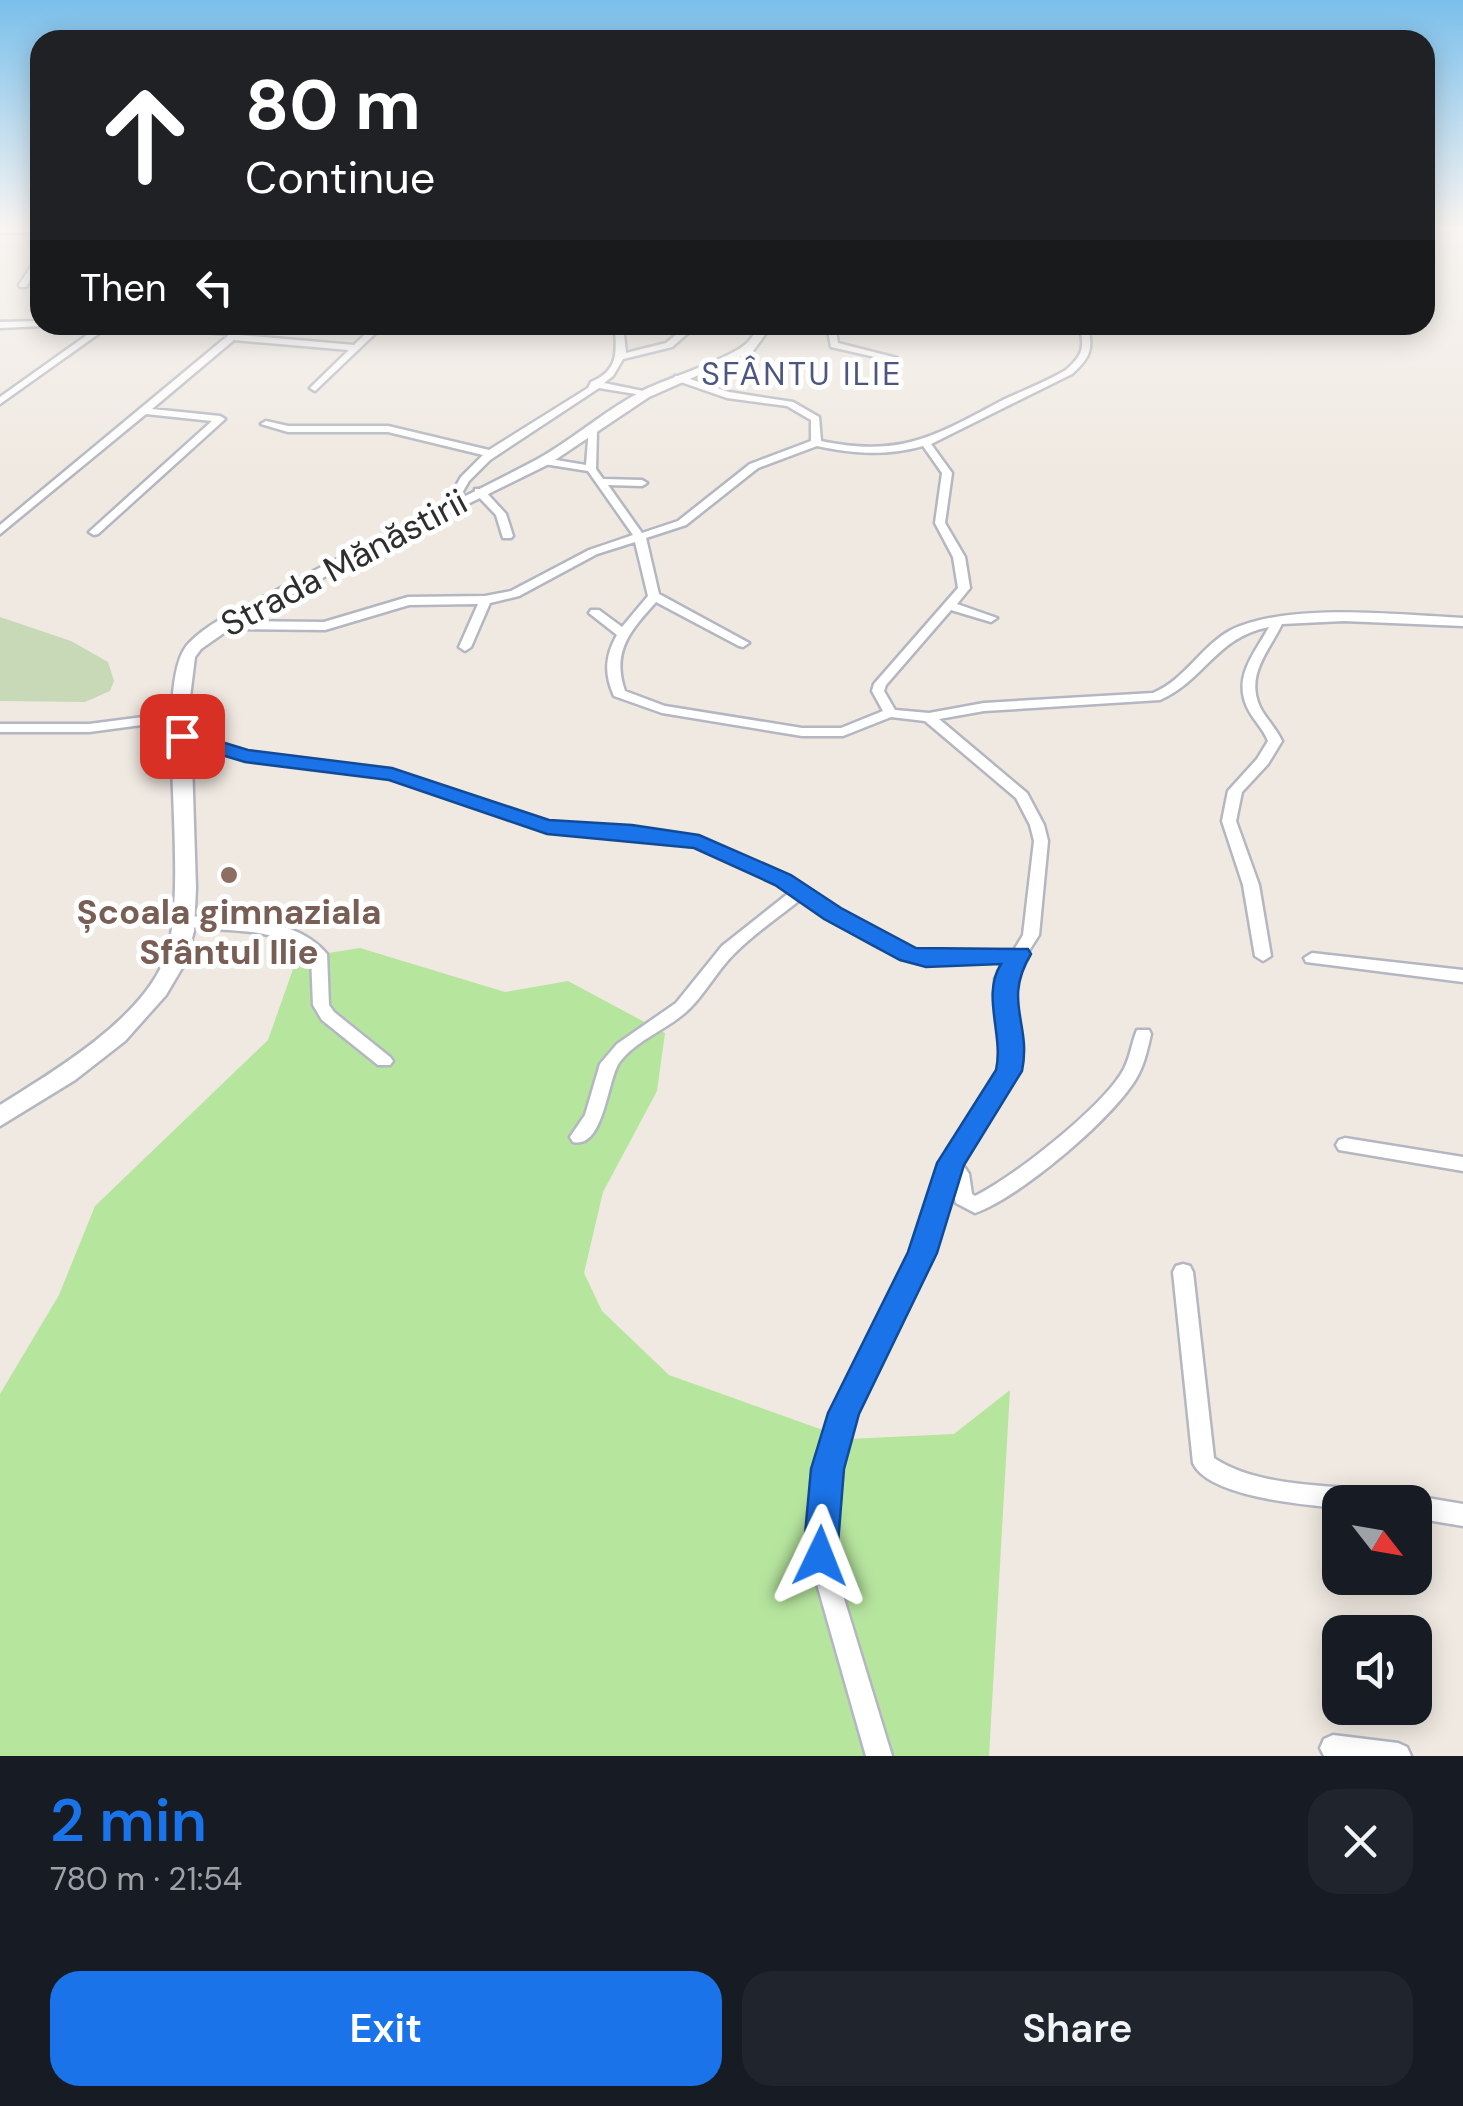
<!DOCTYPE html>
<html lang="en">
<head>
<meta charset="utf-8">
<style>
  :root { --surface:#171b24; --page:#20242c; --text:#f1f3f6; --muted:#9ea1a6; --accent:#1a73e8 }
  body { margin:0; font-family:"DM Sans",sans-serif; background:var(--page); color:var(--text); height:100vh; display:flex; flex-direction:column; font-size:38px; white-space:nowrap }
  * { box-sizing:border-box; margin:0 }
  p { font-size:32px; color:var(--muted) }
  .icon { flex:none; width:55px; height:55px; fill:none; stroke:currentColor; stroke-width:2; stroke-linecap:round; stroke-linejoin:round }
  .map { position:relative; height:1756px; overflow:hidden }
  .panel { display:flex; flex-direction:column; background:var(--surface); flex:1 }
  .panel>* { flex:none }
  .banner { position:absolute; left:30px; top:30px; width:1405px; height:305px; border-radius:30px; box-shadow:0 5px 25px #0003; background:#202124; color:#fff; overflow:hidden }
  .needle { width:65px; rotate:121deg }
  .controls { position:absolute; left:1322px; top:1485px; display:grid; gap:20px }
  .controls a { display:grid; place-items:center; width:110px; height:110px; border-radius:20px; background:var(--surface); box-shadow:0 5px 25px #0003; font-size:50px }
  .pin { position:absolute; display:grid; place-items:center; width:85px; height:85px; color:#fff; margin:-42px; border-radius:20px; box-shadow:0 5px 15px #0006 }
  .me { position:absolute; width:110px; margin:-55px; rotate:2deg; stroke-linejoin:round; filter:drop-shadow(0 0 8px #0008) }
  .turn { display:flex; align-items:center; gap:35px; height:210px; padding:0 50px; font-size:45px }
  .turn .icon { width:130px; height:130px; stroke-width:2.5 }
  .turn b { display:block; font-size:70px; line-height:85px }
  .then { display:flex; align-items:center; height:95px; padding:0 50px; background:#0003; gap:20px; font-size:38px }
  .round { display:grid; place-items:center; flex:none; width:105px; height:105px; border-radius:30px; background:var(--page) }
  .summary { display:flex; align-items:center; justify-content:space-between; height:170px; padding:0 50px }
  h1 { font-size:60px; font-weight:600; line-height:75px; color:var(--accent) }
  .cta { display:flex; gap:20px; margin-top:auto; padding:20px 50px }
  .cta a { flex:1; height:115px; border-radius:30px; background:var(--accent); color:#fff; font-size:40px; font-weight:600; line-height:115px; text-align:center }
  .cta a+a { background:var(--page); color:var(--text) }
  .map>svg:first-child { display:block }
  .green { fill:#b6e59e }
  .cemetery { fill:#c8d9b8 }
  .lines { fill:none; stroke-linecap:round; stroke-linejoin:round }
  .minor-casing { stroke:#b4b7c1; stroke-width:5 }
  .tertiary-casing { stroke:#b4b7c1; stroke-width:5 }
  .minor { fill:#fff; fill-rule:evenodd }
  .tertiary { fill:#fff; fill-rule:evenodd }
  .route { fill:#1a73e8; stroke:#114b97; stroke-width:2.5 }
  .education-dot { fill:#8d6e63; stroke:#fff; stroke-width:4 }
  .labels { text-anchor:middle; stroke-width:10; stroke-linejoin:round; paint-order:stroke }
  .far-quarter-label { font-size:32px; letter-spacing:2.5px; fill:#4d5680; stroke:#fff }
  .street-label { font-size:35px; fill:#2e2e2e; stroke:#fff }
  .education-label { font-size:35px; font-weight:bold; fill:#785e54; stroke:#fff }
</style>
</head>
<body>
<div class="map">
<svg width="1463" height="1756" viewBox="0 0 1463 1756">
  <rect width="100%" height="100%" fill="#efe9e1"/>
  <path class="green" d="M360 948 505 992 568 981 665 1033 657 1091 603 1192 584 1273 602 1311 669 1375 848 1439 954 1434 1010 1390 989 1756H0V1394L59 1295 95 1206 268 1040 297 958Z"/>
  <path class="cemetery" d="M0 617 71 641 108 662 114 681 110 691 85 702 0 701Z"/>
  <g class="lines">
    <g class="minor-casing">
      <path id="minor" d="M40 228V232L0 233V229Z
        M37 257H40V265L26 287H20L19 285Z
        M40 321V325L43 326 0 328V322Z
        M101 325H111L0 404V397Z
        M132 325 236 329 241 325H250L239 335 354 345 375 325H384L315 391 310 388 312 386 349 350 234 340 152 409 220 416 225 419 223 421 98 534 94 535 89 532 212 421 146 414 0 534V525L230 334 136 328Z
        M615 325H623L626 353 666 343 688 325H697L672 347 623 359 613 376 604 383 648 392V396L599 388 490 460 469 481 454 507 445 505 461 477 483 455 388 432H288L261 424 266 421 288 426H388L489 450 588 388 591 382C620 370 616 351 615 325Z
        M827 325H835L838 343 897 358 893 361 831 347Z
        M1080 325H1088C1093 349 1091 357 1072 374L931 444 952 473 945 523 965 557 970 588 957 604 997 618 991 622 951 610 886 685 884 691 895 710 929 713 984 703 1153 693C1185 680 1201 646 1231 630 1289 602 1399 615 1463 618V626L1344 621 1282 624C1269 651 1245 675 1260 707 1266 719 1276 728 1282 741L1268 764 1242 792 1236 821 1259 885 1271 956 1263 961 1255 956 1243 885 1222 821 1228 791 1257 759 1268 741C1263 728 1253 720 1247 707 1233 676 1255 653 1269 627 1216 637 1205 680 1160 700L984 711 939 719 1027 793 1044 825 1048 841 1039 935 1011 979 1021 1056 1018 1071 961 1162 969 1174 972 1194 975 1196C1015 1176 1097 1111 1121 1074 1130 1061 1131 1044 1137 1030H1149L1151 1034C1147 1052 1143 1070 1132 1085 1104 1125 1021 1196 975 1213L956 1203 952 1188 933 1253 854 1414 839 1469 831 1556 892 1756H866L809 1556 817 1469 833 1413 913 1253 942 1163 1001 1070 1003 1056 995 979 1006 961C980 962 953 966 927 964 893 962 830 919 801 899 779 917 755 933 735 953 717 970 705 995 686 1012 666 1030 636 1040 619 1063 607 1081 604 1149 573 1142L570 1137 585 1115 600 1064 617 1044 676 1003 722 946 790 892 778 883 696 846 632 836 547 831 390 778 245 760 177 740 175 737 182 733 246 752 392 770 549 823 632 828 704 839 788 877 837 909 913 951 925 954 1014 950 1023 935 1034 841 1030 825 1016 798 925 721 891 717 843 736H802L662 713 614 696C604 674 605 656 617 635L589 613 591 610H599L622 627 648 596 635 542 597 554 519 596 490 603 471 647 465 651 459 647 478 604 409 605 325 630 225 629 219 625 225 621 324 622 408 597 485 596 511 591 589 550 633 535 588 471 544 464 539 461 544 458 586 465 589 428 597 430 596 469 603 479 642 480 647 483 642 486 608 485 642 533 678 521 750 464 811 441V420L787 406 727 398 675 380V376H681L729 392 793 402 819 417 821 441C901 458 935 436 1003 400 1024 390 1046 382 1066 370 1084 354 1084 348 1080 325ZM817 446C854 454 886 456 923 446L942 473 935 523 953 557 958 588 874 684 872 691 883 711 841 728H802L665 706 625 691C611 651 631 630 656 602L739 646 743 647 749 643 659 594 646 538 686 525 758 468Z
        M475 489H483L506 514 513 536 511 538H503L496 515 475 493Z
        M182 712 187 713 189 716 187 719 89 732H0V724H89Z
        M185 916C232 919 294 915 327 954L329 1005 334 1012 390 1057 393 1061 390 1065H378L322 1020 313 1005 311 956C269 922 228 935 180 925L177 921Z
        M1312 953 1463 970V982L1306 962 1304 958Z
        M1345 1138 1463 1157V1171L1339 1150 1336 1145 1339 1140Z
        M1183 1264 1190 1266 1193 1272 1214 1458C1259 1488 1331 1485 1384 1491L1392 1495 1395 1502H1340V1508C1306 1505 1208 1497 1193 1463L1173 1272 1176 1266Z
        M1415 1496 1463 1504V1526L1415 1518V1502H1406Z
        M1333 1735 1398 1743 1407 1747 1411 1756H1324L1320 1748 1324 1739Z"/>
    </g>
    <g class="tertiary-casing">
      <path id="tertiary" d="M760 325H772L753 351 649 397 549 464 370 552 231 628 201 649 195 657 190 697 196 888 194 931 185 963 166 995 125 1041 75 1080 0 1126V1105C53 1072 137 1022 163 963 195 892 149 683 189 643 212 619 250 605 279 589 364 544 451 505 536 460 573 440 606 409 644 390 666 379 732 358 747 343 752 338 756 331 760 325Z"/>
    </g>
    <use href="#minor" class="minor"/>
    <use href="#tertiary" class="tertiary"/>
  </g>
  <linearGradient id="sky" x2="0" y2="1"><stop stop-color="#7abfeb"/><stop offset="0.48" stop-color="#f8f5f2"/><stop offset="1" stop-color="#f8f5f2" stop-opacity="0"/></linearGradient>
  <rect width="1463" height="472" fill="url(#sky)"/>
  <path class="route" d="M182 730 248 750 392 768 549 820 632 825 699 835 791 875 841 908 916 948 1028 949 1031 954C1002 1002 1032 1023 1022 1071L964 1165 937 1253 859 1414 844 1469 837 1556 832 1568 820 1573 808 1568 803 1556 811 1469 828 1413 908 1252 937 1163 996 1070C1004 1035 981 995 1001 964L926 967 900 960 824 919 775 885 694 848 547 834 389 780 245 762 175 741 172 736Z"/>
  <circle class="education-dot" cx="229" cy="875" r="10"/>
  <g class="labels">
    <g class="far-quarter-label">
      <text x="802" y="385">SFÂNTU ILIE</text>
    </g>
    <g class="street-label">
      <text transform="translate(344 563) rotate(-28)" y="12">Strada Mănăstirii</text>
    </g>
    <g class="education-label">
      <text x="229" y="924">Școala gimnaziala<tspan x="229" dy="40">Sfântul Ilie</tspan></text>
    </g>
  </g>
</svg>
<div class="controls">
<a><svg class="needle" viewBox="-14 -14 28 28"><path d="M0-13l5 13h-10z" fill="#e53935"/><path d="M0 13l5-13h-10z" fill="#9ea1a6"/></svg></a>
<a><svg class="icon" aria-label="sound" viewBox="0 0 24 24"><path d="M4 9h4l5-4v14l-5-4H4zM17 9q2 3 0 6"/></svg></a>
</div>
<div class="pin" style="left:182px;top:736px;background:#d93025"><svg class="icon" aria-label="arrive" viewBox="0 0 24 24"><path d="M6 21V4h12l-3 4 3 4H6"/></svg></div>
<svg class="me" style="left:820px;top:1556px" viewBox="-20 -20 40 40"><path d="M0-17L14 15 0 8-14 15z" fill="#1a73e8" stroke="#fff" stroke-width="4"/></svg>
<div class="banner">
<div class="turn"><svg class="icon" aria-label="ahead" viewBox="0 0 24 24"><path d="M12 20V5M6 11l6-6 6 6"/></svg><div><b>80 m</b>Continue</div></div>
<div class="then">Then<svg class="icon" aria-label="left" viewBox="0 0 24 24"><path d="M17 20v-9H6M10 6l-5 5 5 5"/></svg></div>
</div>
</div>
<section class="panel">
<div class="summary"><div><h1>2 min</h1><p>780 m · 21:54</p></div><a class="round"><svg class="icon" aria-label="close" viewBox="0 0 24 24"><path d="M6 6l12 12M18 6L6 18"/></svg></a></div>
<div class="cta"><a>Exit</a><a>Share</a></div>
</section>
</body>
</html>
